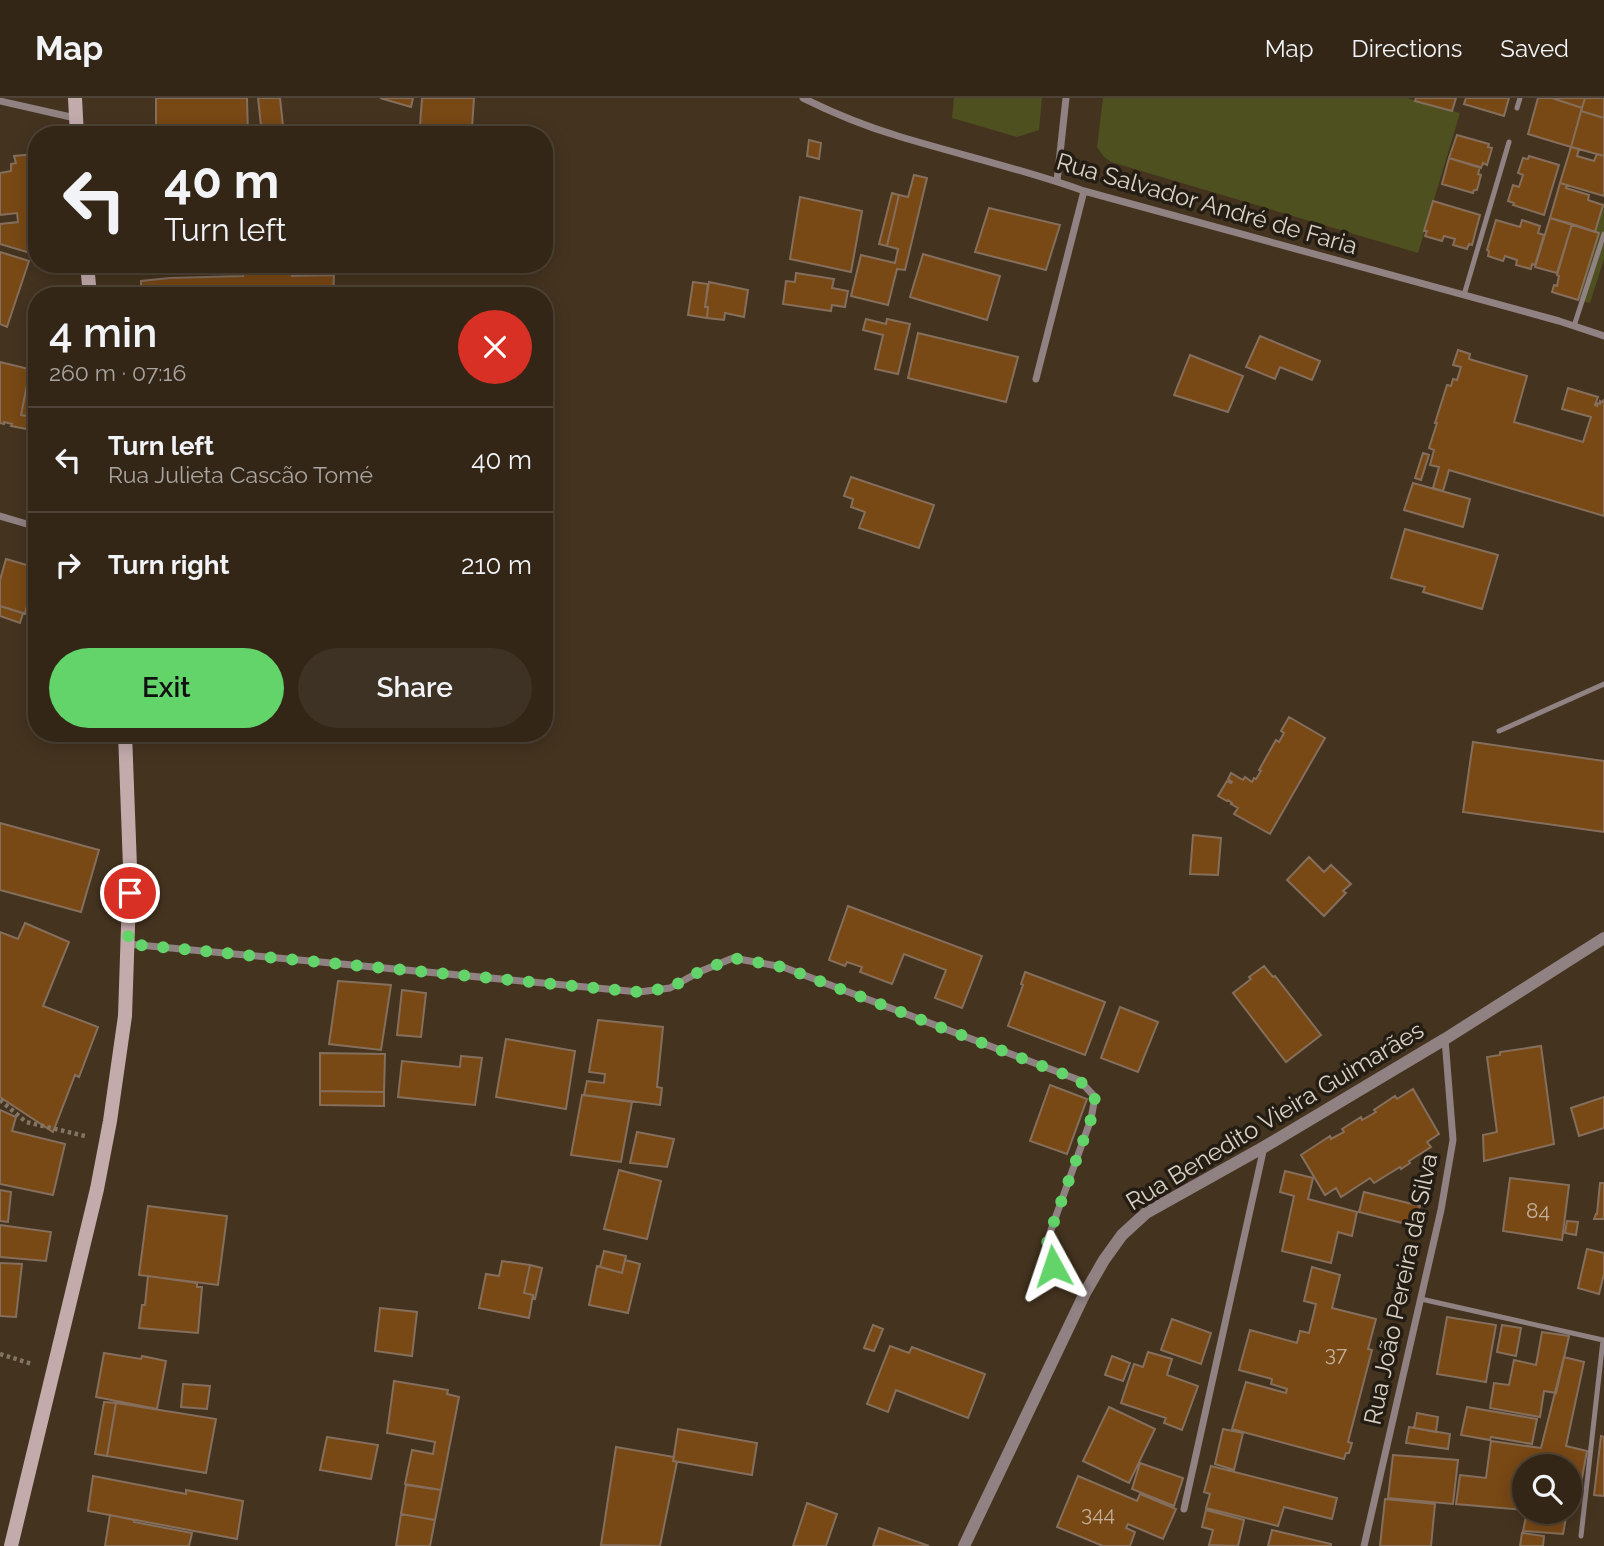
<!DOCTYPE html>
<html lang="en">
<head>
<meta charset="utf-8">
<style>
  :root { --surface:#332617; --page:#3e3224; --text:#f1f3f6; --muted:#a9a5a1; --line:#4e4336; --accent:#62d469 }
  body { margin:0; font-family:Raleway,sans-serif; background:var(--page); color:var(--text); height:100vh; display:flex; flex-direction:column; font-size:26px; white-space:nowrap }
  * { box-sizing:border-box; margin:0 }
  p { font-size:23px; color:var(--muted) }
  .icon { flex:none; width:38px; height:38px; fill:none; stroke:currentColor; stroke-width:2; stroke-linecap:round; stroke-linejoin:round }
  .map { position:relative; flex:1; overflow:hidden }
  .panel { position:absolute; left:28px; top:189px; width:525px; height:455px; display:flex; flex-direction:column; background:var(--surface); border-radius:28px; box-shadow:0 4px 18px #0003,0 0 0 2px var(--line) }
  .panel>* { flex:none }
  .top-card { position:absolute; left:28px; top:28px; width:525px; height:147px; border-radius:28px; box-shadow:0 4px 18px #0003,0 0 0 2px var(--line); background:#332617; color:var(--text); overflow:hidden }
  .fabs { position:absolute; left:1512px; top:1356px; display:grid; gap:14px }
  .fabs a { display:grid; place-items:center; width:70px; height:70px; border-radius:50%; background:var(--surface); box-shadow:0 4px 18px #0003,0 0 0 2px var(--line); font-size:35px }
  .pin { position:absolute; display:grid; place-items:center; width:60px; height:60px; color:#fff; margin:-30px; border:4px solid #fff; border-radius:50%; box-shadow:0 2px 7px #0007 }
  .me { position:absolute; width:77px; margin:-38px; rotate:355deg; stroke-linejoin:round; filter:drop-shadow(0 0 5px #0008) }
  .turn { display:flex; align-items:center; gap:24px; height:147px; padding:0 21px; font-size:32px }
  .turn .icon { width:91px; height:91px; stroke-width:2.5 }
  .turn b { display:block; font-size:49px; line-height:60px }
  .round { display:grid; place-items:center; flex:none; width:74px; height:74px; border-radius:37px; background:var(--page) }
  .summary { display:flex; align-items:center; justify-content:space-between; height:119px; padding:0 21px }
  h1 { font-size:42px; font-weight:600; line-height:52px }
  .primary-button { display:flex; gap:14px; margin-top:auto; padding:14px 21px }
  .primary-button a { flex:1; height:80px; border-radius:42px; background:var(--accent); color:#111; font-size:28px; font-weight:600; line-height:80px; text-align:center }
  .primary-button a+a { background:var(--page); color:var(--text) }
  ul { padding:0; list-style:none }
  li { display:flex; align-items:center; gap:21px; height:105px; padding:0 21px; border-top:2px solid var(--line) }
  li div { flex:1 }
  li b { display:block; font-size:26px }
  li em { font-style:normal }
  header { display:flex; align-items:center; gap:42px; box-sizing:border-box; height:98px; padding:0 35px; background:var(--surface); border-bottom:2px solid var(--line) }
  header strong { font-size:33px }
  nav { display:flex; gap:38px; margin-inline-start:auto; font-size:24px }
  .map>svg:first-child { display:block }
  .green { fill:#4e501f }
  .building { fill:#784815; stroke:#856f5c; stroke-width:2 }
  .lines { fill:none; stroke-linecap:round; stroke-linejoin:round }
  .path { stroke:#837564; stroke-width:4.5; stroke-dasharray:3.5 3.5; stroke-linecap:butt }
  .service { stroke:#908182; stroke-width:5 }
  .minor { stroke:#908182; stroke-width:7 }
  .tertiary { stroke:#908182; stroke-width:12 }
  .secondary { stroke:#c3abac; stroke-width:14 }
  .route { stroke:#62d469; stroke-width:12; stroke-dasharray:0 21.6 }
  .labels { text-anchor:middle; stroke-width:7; stroke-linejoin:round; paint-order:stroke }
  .number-label { font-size:21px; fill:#c2af99 }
  .street-label { font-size:24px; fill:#dbd1c5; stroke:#241d14 }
</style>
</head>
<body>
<header>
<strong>Map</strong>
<nav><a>Map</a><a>Directions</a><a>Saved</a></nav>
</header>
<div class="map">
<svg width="1604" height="1448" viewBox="0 0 1604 1448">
  <rect width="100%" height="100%" fill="#44331f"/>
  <path class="green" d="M954 0H1042L1039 32 1017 39 952 20Z
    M1103 0H1407L1460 15 1418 155 1111 64 1104 59 1097 49Z
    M1604 103V161L1590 205 1578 202 1599 135 1595 134Z"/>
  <path class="building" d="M156 0H247L248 37H156Z
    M258 0H280L284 37H262Z
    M380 0H413L411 9Z
    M422 0H474L472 30 420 28Z
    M1416 0H1456L1452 13 1415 3Z
    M1466 0H1509L1504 18 1464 6Z
    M1538 0H1552L1582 10 1571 49 1528 36Z
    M1552 0H1585L1582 10Z
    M1585 0H1604V20L1581 13Z
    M1581 13 1604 20V58L1571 49Z
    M1457 37 1489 46 1488 49 1492 50 1487 67 1483 65 1481 70 1449 60Z
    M809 42 821 45 819 61 807 58Z
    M1571 49 1579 51 1577 58 1594 63 1597 56 1604 58V98L1560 85Z
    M36 56 37 59V157L0 146V126L18 124 17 115 0 117V75L11 73V66L16 65 14 58Z
    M1529 58 1559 67 1544 117 1513 107 1514 105 1508 103 1513 87 1519 89 1523 77 1518 75 1523 60 1528 61Z
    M1449 60 1480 69 1478 76 1481 77 1477 92H1474L1473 95 1442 86Z
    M914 77 927 80 905 172 897 171 888 207 851 198 861 157 895 165 898 151 887 148 899 97 908 99Z
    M1560 85 1567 87 1566 90 1589 97 1588 102 1603 107 1595 134 1550 120Z
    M892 95 899 97 887 148 879 146Z
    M800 99 862 113 851 174 790 161Z
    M1433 103 1480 117 1472 147 1469 146 1467 151 1453 147 1455 141 1444 138 1442 143 1425 138 1427 133H1424Z
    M989 110 1060 127 1046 172 975 154Z
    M1550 120 1572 126 1557 175 1535 169Z
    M1496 122 1520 129 1522 122 1540 128 1538 135 1544 137 1535 167 1532 166 1531 171 1516 167 1517 162 1505 158 1503 163 1488 158 1489 153 1487 152Z
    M1572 126 1599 135 1578 202 1552 194 1554 187 1557 188 1559 178 1557 177Z
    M0 154 29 163 7 229 0 226Z
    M923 156 1000 178 987 222 910 199Z
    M242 166H291L292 178 334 177 333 198H141V183L170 180 243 178Z
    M796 175 834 181 832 190 848 193 845 209 832 207 831 213 783 206 786 183 795 184Z
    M693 184 708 186 705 209H708L707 220 688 217Z
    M709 184 748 192 744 219 725 215 724 222 707 220 708 209H705Z
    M866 221 886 226 887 221 910 226 898 276 875 271 883 237 863 232Z
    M918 235 1018 259 1006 304 908 280Z
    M1260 238 1320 263 1312 282 1280 269 1275 281 1246 269Z
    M1458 252 1470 256 1469 261 1527 278 1514 324 1583 344 1591 319 1562 311 1568 290 1598 299 1595 307 1597 308V305L1600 306V303L1602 304 1604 302V418L1449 372 1443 393 1433 390 1439 369 1430 367 1434 352 1429 350 1437 325H1435L1447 287 1451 288 1453 281 1457 282 1461 269 1453 267Z
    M1190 257 1243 278 1228 314 1174 297Z
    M0 264 37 273V289L27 287 21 317 37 320V333L11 328 12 326 4 324V326L0 325Z
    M27 287 37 289V320L21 317Z
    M1423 355 1429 357 1421 382 1415 380Z
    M851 379 934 407 919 450 859 430 865 414 851 409 853 401 844 398Z
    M1413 385 1470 401 1463 429 1404 412Z
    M1405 431 1498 457 1482 511 1423 494 1425 489 1391 480Z
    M6 461 37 470 25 516 0 508V482Z
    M0 508 23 515 20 525 0 518Z
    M1289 619 1325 640 1270 736 1234 716 1238 710 1231 706 1232 705 1228 702 1227 703 1218 698 1227 683 1231 685 1232 684 1228 681 1231 675 1243 682 1245 679 1252 684 1254 680 1256 681 1261 673 1259 672 1276 642 1279 644 1284 635 1281 633Z
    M1473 644 1604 663V734L1463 714Z
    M0 725 99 752 81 814 0 792Z
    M1193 737 1221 740 1218 777 1190 776Z
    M1309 759 1324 774 1331 767 1351 786 1343 793 1346 795 1324 818 1287 782Z
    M848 808 982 858 962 910 935 900 946 872 904 856 892 886 860 874 862 869 847 864 845 868 829 862Z
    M25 825 69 844 43 908 98 929 79 979 75 977 53 1034 0 999V834L18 841Z
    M1264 868 1273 879 1275 878 1321 937 1286 964 1233 895 1251 881 1249 879Z
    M1025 874 1105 904 1085 957 1008 928 1023 887 1021 886Z
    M338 883 391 887 381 952 329 946Z
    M402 892 426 895 421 939 397 937Z
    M1120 909 1158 924 1138 974 1101 960Z
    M598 922 663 929 657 989 662 990 660 1007 584 997 587 983 604 985 605 976 589 974Z
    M506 941 575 953 566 1011 496 999Z
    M1541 948 1554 1046 1484 1063 1483 1037 1497 1034 1487 959 1500 957V954Z
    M320 955 385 956 384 994 320 993Z
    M461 958 482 960 475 1007 398 999 402 963 460 969Z
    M1050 987 1087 1001 1067 1056 1030 1043Z
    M1413 991 1439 1036 1427 1044 1431 1049 1409 1063 1410 1065 1401 1071 1400 1069 1374 1085 1370 1080 1341 1099 1336 1090 1325 1097 1301 1057 1330 1038 1331 1041 1344 1034 1342 1031 1361 1019 1362 1022 1376 1014 1374 1012 1395 998 1397 1001Z
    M320 993 384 994V1008L320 1007Z
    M582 997 632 1004 621 1064 571 1057Z
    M1604 999V1030L1579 1038 1571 1010Z
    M0 1012 16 1019 12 1033 65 1046 53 1097 0 1086Z
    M637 1034 674 1041 667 1069 630 1065Z
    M619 1072 661 1083 647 1141 604 1131Z
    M1285 1073 1313 1080 1308 1101 1357 1114 1352 1138 1338 1134 1331 1165 1282 1153 1294 1098 1280 1094Z
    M1510 1080 1569 1087 1562 1142 1503 1133Z
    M1600 1085H1604V1121H1594L1596 1116H1597Z
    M0 1092 11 1094 8 1124 0 1123Z
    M1364 1094 1420 1108 1414 1128 1359 1114Z
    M148 1108 227 1118 218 1187 139 1177Z
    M1567 1123 1578 1124 1576 1137 1565 1135Z
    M0 1127 51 1134 46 1163 0 1159Z
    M1587 1151 1604 1155V1176L1599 1196 1578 1190Z
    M604 1153 626 1158 622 1175 600 1169Z
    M625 1162 640 1166 628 1215 589 1207 597 1168 622 1175Z
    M502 1163 530 1167 524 1195 533 1197 529 1220 479 1210 486 1176 499 1178Z
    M0 1165 22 1166 16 1219 0 1218Z
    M530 1167 542 1170 535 1201 533 1200V1197L524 1195Z
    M1312 1169 1340 1177 1332 1210 1376 1221 1368 1251 1372 1252 1348 1344 1352 1345 1349 1355H1346L1344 1361 1232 1331 1246 1284 1286 1295 1287 1291 1271 1286 1272 1281 1239 1272 1250 1232 1297 1245 1300 1233 1309 1235 1316 1206 1304 1203Z
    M148 1178 197 1185V1189H202L198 1235 139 1230 142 1207H145Z
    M380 1210 417 1214 412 1258 375 1253Z
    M1447 1219 1496 1227 1486 1284 1437 1276Z
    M1172 1221 1211 1235 1201 1266 1161 1252Z
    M873 1227 883 1231 874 1253 864 1250Z
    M1502 1227 1521 1230 1516 1258 1497 1254Z
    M1542 1234 1569 1238 1556 1295 1544 1293 1540 1319 1490 1310 1494 1285 1509 1287 1514 1262 1536 1267Z
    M890 1248 909 1255 912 1249 985 1276 968 1320 896 1292 888 1314 867 1306Z
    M1148 1254 1172 1261 1167 1277 1198 1288 1182 1332 1164 1325 1166 1320 1121 1305 1134 1266 1143 1269Z
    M104 1255 141 1261 142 1258 166 1263 157 1311 96 1299Z
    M1112 1258 1130 1265 1123 1283 1105 1277Z
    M1564 1259 1584 1264 1566 1348 1587 1353 1578 1402 1570 1400V1368H1524V1412L1456 1406 1460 1377 1486 1380 1491 1343 1541 1350Z
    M394 1283 448 1292 447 1296 459 1299 441 1392 405 1386 412 1352 433 1356 435 1344 387 1335Z
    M183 1286 210 1288 207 1311 181 1309Z
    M104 1304 116 1305 107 1358 95 1356Z
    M116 1305 216 1321 206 1375 107 1358Z
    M1109 1309 1155 1331 1129 1385 1083 1363Z
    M1467 1309 1537 1321 1532 1346 1491 1339 1490 1342 1461 1337Z
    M1417 1315 1438 1319 1436 1334 1414 1330Z
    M1409 1329 1450 1336 1448 1351 1406 1345Z
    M678 1331 757 1345 752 1377 673 1363Z
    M1223 1331 1243 1335 1234 1372 1215 1366Z
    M1601 1338 1604 1339V1398L1594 1397Z
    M327 1339 378 1347 371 1381 320 1372Z
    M616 1349 674 1359 673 1363 677 1364 660 1448 601 1447Z
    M1393 1357 1458 1362 1453 1406 1388 1400Z
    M1140 1365 1183 1380 1174 1408 1132 1391Z
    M1211 1368 1337 1400 1332 1421 1284 1409 1278 1428 1206 1410 1210 1396 1204 1394Z
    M93 1378 186 1396V1392L243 1403 237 1441 88 1413Z
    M1078 1378 1137 1403 1140 1396 1176 1411 1163 1441 1128 1426 1126 1430 1135 1434 1130 1448H1103L1057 1429Z
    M406 1387 441 1392 435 1422 401 1416Z
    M1385 1401 1435 1406 1431 1448H1380Z
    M807 1405 837 1416 826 1448H793Z
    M1206 1412 1244 1422 1238 1448 1209 1447 1213 1432 1202 1429Z
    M1527 1414H1567L1563 1436 1523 1433Z
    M401 1416 435 1422 430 1448H396Z
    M110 1417 134 1422V1424L192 1435 189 1448H105Z
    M879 1430 929 1448H873Z
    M1272 1432 1331 1446V1448H1268Z
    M1522 1435 1544 1438 1543 1448H1520Z"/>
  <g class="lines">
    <path class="path" d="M0 1002 26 1024 85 1038
      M0 1256 32 1266"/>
    <path class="service" d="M1517 10 1520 0
      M1464 197 1509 44
      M1574 228 1604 136
      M1499 633 1604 586
      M1421 1201 1603 1242 1581 1438"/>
    <path class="minor" d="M803 0C833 15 865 28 898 38 960 57 1023 71 1084 93L1559 223 1604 238
      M0 3 75 20
      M1057 83 1066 0
      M1036 281 1084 93
      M0 418 37 429
      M128 846 639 894 670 890 699 874 733 860 783 869 1079 982 1095 999 1091 1021 1047 1143 1053 1168 1067 1184 1075 1191 1085 1195
      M1184 1411 1264 1049
      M1364 1448 1441 1112 1453 1042 1445 941"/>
    <path class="tertiary" d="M964 1448 1085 1195 1104 1162 1122 1137 1146 1115 1264 1049 1445 941 1604 840"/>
    <path class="secondary" d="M75 0 77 37
      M87 166 90 198
      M11 1448 97 1091 110 1023 125 918 130 769 125 635"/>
  </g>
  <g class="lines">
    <path class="route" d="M130 795 128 846 639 894 670 890 699 874 733 860 783 869 1079 982 1095 999 1091 1021 1047 1143 1053 1168"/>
  </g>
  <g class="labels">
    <g class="number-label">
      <text x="1538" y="1120">84</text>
      <text x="1336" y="1263">37</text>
      <text x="1098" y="1423">344</text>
    </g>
    <g class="street-label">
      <text transform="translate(1207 106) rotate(16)" y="8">Rua Salvador André de Faria</text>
      <text transform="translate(1275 1018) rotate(-31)" y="8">Rua Benedito Vieira Guimarães</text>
      <text transform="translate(1401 1191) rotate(-78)" y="8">Rua João Pereira da Silva</text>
    </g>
  </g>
</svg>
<div class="fabs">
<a><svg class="icon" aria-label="search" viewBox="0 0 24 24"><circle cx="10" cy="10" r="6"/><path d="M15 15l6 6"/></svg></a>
</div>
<div class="pin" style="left:130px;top:795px;background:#d93025"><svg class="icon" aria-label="arrive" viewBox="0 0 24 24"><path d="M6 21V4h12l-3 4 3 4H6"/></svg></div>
<svg class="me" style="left:1053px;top:1168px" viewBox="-20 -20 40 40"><path d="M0-17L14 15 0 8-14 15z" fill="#62d469" stroke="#fff" stroke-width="4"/></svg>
<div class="top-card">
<div class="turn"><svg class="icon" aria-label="left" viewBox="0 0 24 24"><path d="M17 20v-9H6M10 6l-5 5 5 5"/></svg><div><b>40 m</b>Turn left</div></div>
</div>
<section class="panel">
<div class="summary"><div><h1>4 min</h1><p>260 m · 07:16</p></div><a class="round" style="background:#d93025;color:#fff"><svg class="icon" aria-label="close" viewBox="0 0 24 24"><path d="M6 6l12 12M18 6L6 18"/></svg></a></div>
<ul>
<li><svg class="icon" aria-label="left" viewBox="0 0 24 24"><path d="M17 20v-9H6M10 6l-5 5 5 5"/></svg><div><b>Turn left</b><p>Rua Julieta Cascão Tomé</p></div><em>40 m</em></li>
<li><svg class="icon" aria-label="right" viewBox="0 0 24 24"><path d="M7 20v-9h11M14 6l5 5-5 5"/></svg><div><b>Turn right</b></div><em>210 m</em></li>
</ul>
<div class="primary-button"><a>Exit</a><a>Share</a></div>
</section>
</div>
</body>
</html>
